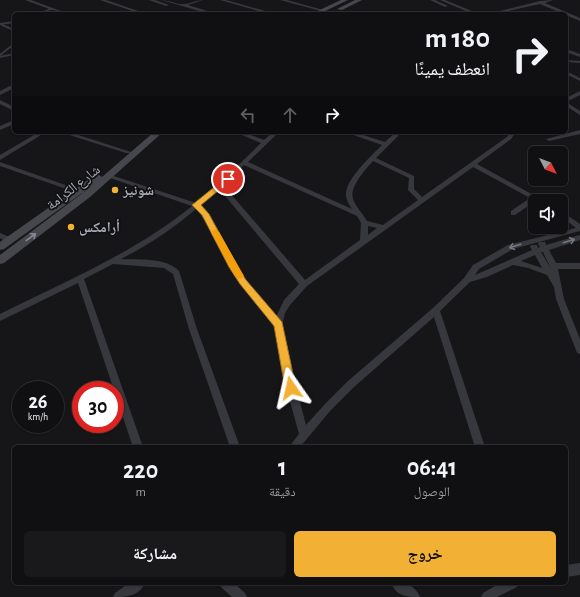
<!DOCTYPE html>
<html lang="ar">
<head>
<meta charset="utf-8">
<style>
  :root { --surface:#101012; --page:#19191b; --text:#f1f3f6; --muted:#9c9d9f; --line:#303032; --accent:#f2b134 }
  body { margin:0; font-family:"Alegreya Sans","Noto Naskh Arabic",sans-serif; background:var(--page); color:var(--text); direction:rtl; height:100vh; display:flex; flex-direction:column; font-size:15px; white-space:nowrap }
  * { box-sizing:border-box; margin:0 }
  p { font-size:13px; color:var(--muted) }
  .icon { flex:none; width:22px; height:22px; fill:none; stroke:currentColor; stroke-width:2; stroke-linecap:round; stroke-linejoin:round }
  .map { position:relative; flex:1; overflow:hidden; direction:ltr }
  .drawer { position:absolute; left:12px; top:445px; width:556px; height:140px; display:flex; flex-direction:column; background:var(--surface); border-radius:6px; box-shadow:0 1px 3px #0004,0 0 0 1px var(--line); direction:rtl }
  .drawer>* { flex:none }
  .top-card { position:absolute; left:12px; top:12px; width:556px; height:122px; border-radius:6px; box-shadow:0 1px 3px #0004,0 0 0 1px var(--line); direction:rtl; background:#101012; color:var(--text); overflow:hidden }
  .needle { width:26px; rotate:132deg }
  .fabs { position:absolute; left:528px; top:146px; display:grid; gap:8px }
  .fabs a { display:grid; place-items:center; width:40px; height:40px; border-radius:6px; background:var(--surface); box-shadow:0 1px 3px #0004,0 0 0 1px var(--line); font-size:20px }
  .speed { position:absolute; left:12px; top:381px; display:flex; gap:8px; font-size:20px; font-weight:700; text-align:center }
  .speed>* { display:grid; place-content:center; width:52px; height:52px; border-radius:50%; background:var(--surface); box-shadow:0 1px 3px #0004,0 0 0 1px var(--line); line-height:1 }
  .speed small { font-size:10px; font-weight:400 }
  .speed .limit { border:6px solid #d22; background:#fff; color:#111 }
  .pin { position:absolute; display:grid; place-items:center; width:34px; height:34px; color:#fff; margin:-17px; border:2px solid #fff; border-radius:50%; box-shadow:0 1px 4px #0007 }
  .me { position:absolute; width:44px; margin:-22px; rotate:349deg; stroke-linejoin:round; filter:drop-shadow(0 0 3px #0008) }
  .turn { display:flex; align-items:center; gap:14px; height:84px; padding:0 12px; font-size:18px }
  .turn .icon { width:52px; height:52px; stroke-width:2.5 }
  .turn b { display:block; font-size:28px; line-height:34px }
  .lanes { display:flex; align-items:center; height:38px; padding:0 12px; background:#0003; justify-content:center; gap:20px; direction:ltr }
  .lanes .off { opacity:.35 }
  .eta { display:flex; justify-content:space-evenly; align-items:center; height:68px; text-align:center }
  .eta b { font-size:24px; font-weight:700; line-height:28px }
  .cta { display:flex; gap:8px; margin-top:auto; padding:8px 12px }
  .cta a { flex:1; height:46px; border-radius:6px; background:var(--accent); color:#111; font-size:16px; font-weight:700; line-height:46px; text-align:center }
  .cta a+a { background:var(--page); color:var(--text) }
  .map>svg:first-child { display:block }
  .lines { fill:none; stroke-linecap:round; stroke-linejoin:round }
  .lane { stroke:#37383d; stroke-width:2 }
  .street { fill:#37383d; fill-rule:evenodd }
  .secondary { fill:#45474d; fill-rule:evenodd }
  .oneway { stroke:#858993 }
  .oneway2 { stroke:#757881 }
  .route { fill:#f2b134; stroke:#9d7322 }
  .slow { fill:#f59e0b }
  .poi-dot { fill:#f2b134; stroke:#111113; stroke-width:1.5 }
  .labels { text-anchor:middle; stroke-width:3.5; stroke-linejoin:round; paint-order:stroke }
  .street-label { font-size:14px; fill:#a8adb8; stroke:#111113 }
  .poi-label { font-size:14px; font-weight:bold; fill:#a8adb8; stroke:#111113; text-anchor:start }
</style>
</head>
<body>
<div class="map">
<svg width="580" height="597" viewBox="0 0 580 597">
  <rect width="100%" height="100%" fill="#161618"/>
  <g class="lines">
    <path class="lane" d="M2 25 14 30
      M0 55 14 44"/>
    <path class="street" d="M25 0H31L69 14C63 14 58 10 52 10 47 10 42 14 36 14L49 9Z
      M100 0H106L147 14H141Z
      M149 0H155L169 5 166 6Z
      M161 0C169 0 177 5 184 4 190 4 196 0 203 0L188 5 217 14H210Z
      M220 0H226L276 14H269Z
      M280 0H287L323 10 321 11Z
      M430 0H435L448 6 445 7Z
      M440 0H445L479 14H473Z
      M553 0 545 3 580 18V21L540 4 495 14H488L540 1Z
      M14 21V23L0 25V23Z
      M566 49 580 54V57L566 52Z
      M14 53V55L0 58V56Z
      M566 60 580 61V63L566 62Z
      M566 71 580 78V81L566 74Z
      M14 84V88L0 95V91Z
      M580 91V95L566 102V98Z
      M0 100 14 107V111L0 104Z
      M566 102 580 111V115L566 106Z
      M14 120V124L0 130V126Z
      M580 130V134L549 141 546 139Z
      M39 132H46L0 160V155Z
      M60 132H69L131 152 130 153H126Z
      M235 132H243L264 140 273 132H279L248 162 352 209C349 204 346 200 346 194 346 179 371 156 382 145L345 132H354L385 142 396 132H402L376 158 414 176V189L422 197 507 137 510 132H516L511 139 477 164 544 201H535L515 215H511V211L530 198 473 167 307 286 290 305 285 313 282 325 296 387 306 425 325 404 348 381 433 308 464 278 473 265 508 245 576 228 561 216V211L580 224V231L513 249 479 269 475 275 532 250 530 247 531 245H537L538 248 540 247 538 244 539 242H545L546 245 580 235V240L549 250 556 263H580V269H558L564 299 580 339V354L577 353 576 350 556 299 554 287 547 275 528 268 513 265 487 277 470 282 440 311 485 447H475L434 317 354 387 331 410 300 447H289L299 434 286 387 274 326 240 283 209 226 196 209C173 229 148 245 121 259 140 260 165 257 179 271L197 329 240 447H230L189 329 173 274 164 268 113 264 84 279 143 447H133L115 394V390H114L78 283 0 321V314C64 282 136 252 192 206L107 177V175H111L196 203 218 185 261 143ZM373 161 409 178 408 190 418 200 383 225 367 221C363 214 356 207 353 199 349 187 366 169 373 161ZM244 165 357 216 361 223 360 240 305 280 224 186ZM220 190 299 284 284 300 276 317 245 279 216 226 200 206ZM368 226 377 228 368 235ZM541 252H543L551 269ZM535 255 542 268 521 261Z
      M0 162 85 192 86 193 85 194H81L0 166Z
      M0 233 12 238 13 240 12 242H6L0 238Z
      M580 563V575L566 577V565Z
      M129 583H145C139 597 125 597 113 597L115 593Z
      M219 583H234L245 593 247 597H232L221 587Z
      M391 583C404 583 414 583 420 597 407 597 397 597 391 583Z
      M500 583H519L517 587 497 597H481L483 593Z"/>
    <path class="secondary" d="M341 0H348L319 14H311Z
      M355 0H362L342 10 337 9Z
      M154 132H163L90 197 4 263 0 264V255L96 183 4 249 0 250V242L95 175 98 174 102 177Z"/>
  </g>
  <defs><path id="oneway-shaft" d="M-6 0H5M1.5-3L5.5 0L1.5 3" fill="none" stroke-width="1.6" stroke-linecap="round" stroke-linejoin="round"/></defs>
  <use class="oneway" href="#oneway-shaft" transform="translate(31 237) rotate(-37)"/>
  <g class="oneway2">
    <use href="#oneway-shaft" transform="translate(569 241) rotate(-17)"/>
    <use href="#oneway-shaft" transform="translate(515 246) rotate(162)"/>
  </g>
  <path class="route" d="M228 176 231 177V180L201 205 209 214 237 266 246 280 282 322 296 388 294 391 291 392 287 391 285 388 274 326 240 284 229 267 202 215 192 205Z"/>
  <path class="slow" d="M215 229 219 232 244 276 242 278 239 279 235 276 211 232Z"/>
  <g class="poi-dot">
    <circle cx="115" cy="190" r="4"/>
    <circle cx="71" cy="227" r="4"/>
  </g>
  <g class="labels">
    <g class="street-label">
      <text transform="translate(73 187) rotate(-38)" y="5">شارع الكرامة</text>
    </g>
    <g class="poi-label">
      <text x="123" y="195">شونيز</text>
      <text x="79" y="232">أرامكس</text>
    </g>
  </g>
</svg>
<div class="fabs">
<a><svg class="needle" viewBox="-14 -14 28 28"><path d="M0-13l5 13h-10z" fill="#e53935"/><path d="M0 13l5-13h-10z" fill="#9c9d9f"/></svg></a>
<a><svg class="icon" aria-label="sound" viewBox="0 0 24 24"><path d="M4 9h4l5-4v14l-5-4H4zM17 9q2 3 0 6"/></svg></a>
</div>
<div class="speed"><div>26<small>km/h</small></div><div class="limit">30</div></div>
<div class="pin" style="left:228px;top:179px;background:#d93025"><svg class="icon" aria-label="arrive" viewBox="0 0 24 24"><path d="M6 21V4h12l-3 4 3 4H6"/></svg></div>
<svg class="me" style="left:291px;top:388px" viewBox="-20 -20 40 40"><path d="M0-17L14 15 0 8-14 15z" fill="#f2b134" stroke="#fff" stroke-width="4"/></svg>
<div class="top-card">
<div class="turn"><svg class="icon" aria-label="right" viewBox="0 0 24 24"><path d="M7 20v-9h11M14 6l5 5-5 5"/></svg><div><b>180 m</b>انعطف يمينًا</div></div>
<div class="lanes"><svg class="icon off" aria-label="left" viewBox="0 0 24 24"><path d="M17 20v-9H6M10 6l-5 5 5 5"/></svg><svg class="icon off" aria-label="ahead" viewBox="0 0 24 24"><path d="M12 20V5M6 11l6-6 6 6"/></svg><svg class="icon" aria-label="right" viewBox="0 0 24 24"><path d="M7 20v-9h11M14 6l5 5-5 5"/></svg></div>
</div>
<section class="drawer">
<div class="eta">
<div><b>06:41</b><p>الوصول</p></div>
<div><b>1</b><p>دقيقة</p></div>
<div><b>220</b><p>m</p></div>
</div>
<div class="cta"><a>خروج</a><a>مشاركة</a></div>
</section>
</div>
</body>
</html>
